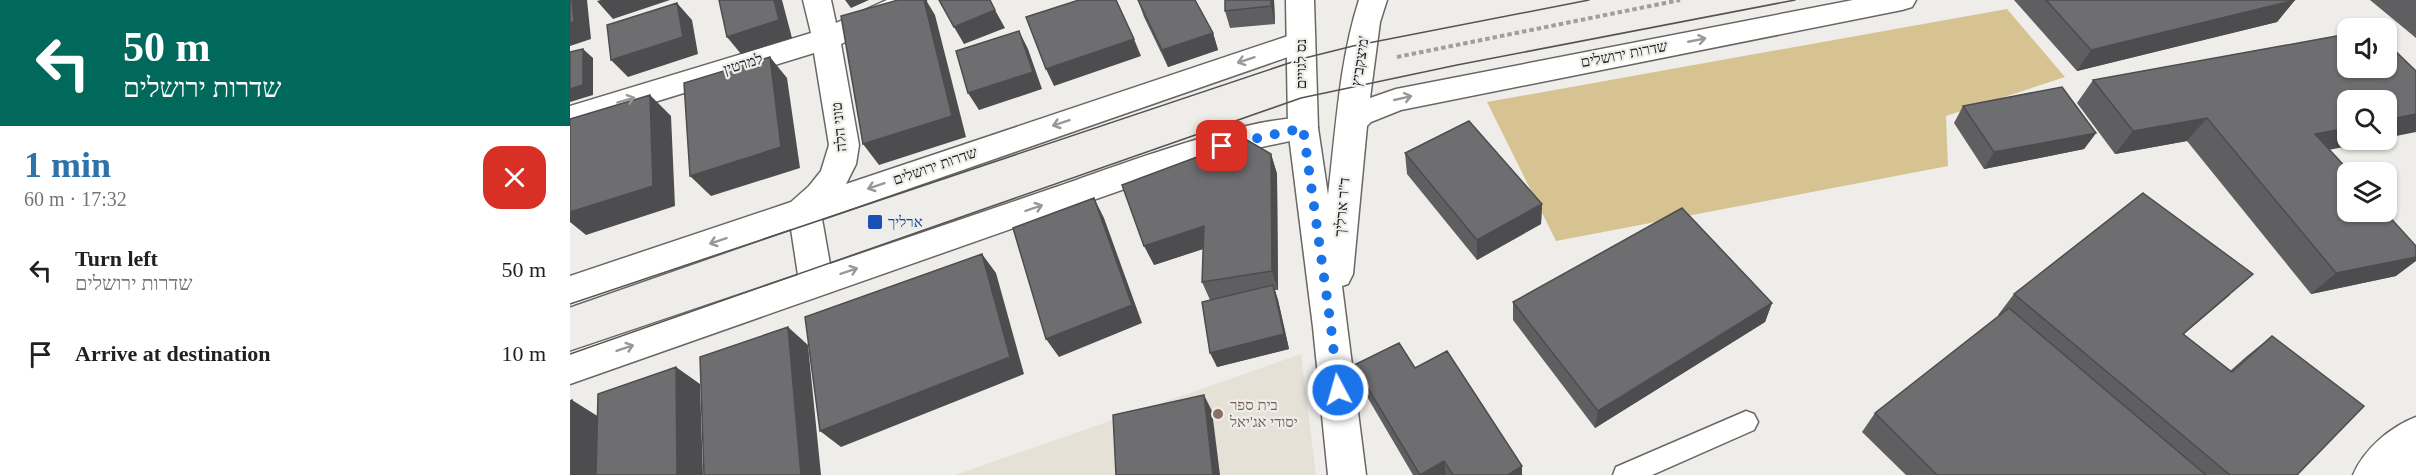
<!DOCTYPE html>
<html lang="en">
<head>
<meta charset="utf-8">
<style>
  :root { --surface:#fff; --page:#f2f2f2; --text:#202124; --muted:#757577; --accent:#3073a9 }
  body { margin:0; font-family:"Times New Roman","Noto Sans Hebrew",serif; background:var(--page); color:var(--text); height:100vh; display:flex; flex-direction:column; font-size:22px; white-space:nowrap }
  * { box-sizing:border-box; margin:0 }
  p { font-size:20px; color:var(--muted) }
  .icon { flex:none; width:33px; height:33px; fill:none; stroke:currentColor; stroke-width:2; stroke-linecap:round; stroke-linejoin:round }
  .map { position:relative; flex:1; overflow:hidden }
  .details { display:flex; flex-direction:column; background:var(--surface); width:570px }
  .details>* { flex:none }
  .banner { background:#00695c; color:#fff; overflow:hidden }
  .controls { position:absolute; left:1767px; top:18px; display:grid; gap:12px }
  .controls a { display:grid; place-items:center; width:60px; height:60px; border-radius:12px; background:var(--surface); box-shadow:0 2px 4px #0004; font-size:30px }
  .pin { position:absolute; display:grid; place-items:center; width:51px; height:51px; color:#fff; margin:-26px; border-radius:12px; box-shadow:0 3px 9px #0006 }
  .me { position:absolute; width:66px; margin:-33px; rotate:354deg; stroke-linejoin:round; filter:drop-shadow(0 0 4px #0008) }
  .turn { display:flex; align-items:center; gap:21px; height:126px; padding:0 24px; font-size:27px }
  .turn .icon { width:78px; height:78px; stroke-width:2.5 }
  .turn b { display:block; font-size:42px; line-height:51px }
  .round { display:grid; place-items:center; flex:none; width:63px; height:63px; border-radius:18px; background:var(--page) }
  .head { display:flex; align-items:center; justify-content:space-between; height:102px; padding:0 24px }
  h1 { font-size:36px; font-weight:600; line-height:45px; color:var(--accent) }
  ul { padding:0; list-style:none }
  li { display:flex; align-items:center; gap:18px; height:84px; padding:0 24px }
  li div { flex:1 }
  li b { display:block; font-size:22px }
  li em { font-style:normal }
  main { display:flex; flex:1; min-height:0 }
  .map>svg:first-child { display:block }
  .built { fill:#e5e1d7 }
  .green { fill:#d7c391 }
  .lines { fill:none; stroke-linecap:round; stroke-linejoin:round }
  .lane-casing { stroke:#696765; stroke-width:3 }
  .street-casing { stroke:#696765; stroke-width:3 }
  .secondary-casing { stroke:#696765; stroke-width:3 }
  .path { stroke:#a09f9c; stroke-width:4; stroke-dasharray:4.5 3; stroke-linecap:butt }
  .lane { fill:#fff; fill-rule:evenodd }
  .street { fill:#fff; fill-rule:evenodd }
  .secondary { fill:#fff; fill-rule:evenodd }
  .tram { stroke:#545351; stroke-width:1.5 }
  .wall { fill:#5f5e60 }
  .shaded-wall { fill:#4d4c4e }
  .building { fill:#6e6d70; stroke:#4d4c4e; stroke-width:1.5 }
  .oneway { stroke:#989898 }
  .route { stroke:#1a73e8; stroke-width:10; stroke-dasharray:0 18 }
  .transit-dot { fill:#1a4fb4; stroke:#eeedea; stroke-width:2 }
  .education-dot { fill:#8d6e63; stroke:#eeedea; stroke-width:2 }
  .labels { text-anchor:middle; stroke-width:4.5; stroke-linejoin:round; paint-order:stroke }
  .street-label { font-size:15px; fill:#1b1b19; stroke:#eeedea }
  .transit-label { font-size:15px; fill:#164399; stroke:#eeedea; text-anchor:start }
  .education-label { font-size:15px; fill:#785e54; stroke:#eeedea; text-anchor:start }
</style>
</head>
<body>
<main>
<section class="details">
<div class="banner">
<div class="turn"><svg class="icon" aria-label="left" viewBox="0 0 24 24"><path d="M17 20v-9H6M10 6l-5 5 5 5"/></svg><div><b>50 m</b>שדרות ירושלים</div></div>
</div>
<div class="head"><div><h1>1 min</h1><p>60 m · 17:32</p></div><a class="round" style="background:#d93025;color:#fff"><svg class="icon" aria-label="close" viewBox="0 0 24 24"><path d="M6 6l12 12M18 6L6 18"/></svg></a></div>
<ul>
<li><svg class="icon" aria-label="left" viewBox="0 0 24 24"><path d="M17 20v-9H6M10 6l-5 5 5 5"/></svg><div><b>Turn left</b><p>שדרות ירושלים</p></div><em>50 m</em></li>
<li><svg class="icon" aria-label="arrive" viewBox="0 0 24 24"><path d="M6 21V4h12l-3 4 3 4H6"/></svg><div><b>Arrive at destination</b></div><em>10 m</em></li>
</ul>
</section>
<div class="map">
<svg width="1846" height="475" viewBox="0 0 1846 475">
  <rect width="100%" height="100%" fill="#eeedea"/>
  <path class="built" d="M731 354 746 475H385Z"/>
  <path class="green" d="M1437 9 1495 77 1376 116 1378 166 986 241 917 102Z"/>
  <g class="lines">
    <g class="lane-casing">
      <path id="lane" d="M1176 411 1184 414 1188 422 1184 430 1082 475H1043L1046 467Z"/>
    </g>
    <g class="street-casing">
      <path id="street" d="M233 0H261L266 23 317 0H356L352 7 271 44 289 145 286 164 276 184 721 35 731 32 741 35 745 42 741 49 252 219 260 264C336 238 413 212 489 186 538 169 702 107 744 120L748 128 744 136 687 148 620 166 0 384V352L228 275 221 229 0 306V276L221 202 239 186 251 171 259 145 244 53 0 128V106L241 33Z
        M1846 417V475H1783C1794 449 1820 427 1846 417Z"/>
    </g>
    <g class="secondary-casing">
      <path id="secondary" d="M716 0H744L748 128 758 195C766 130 769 62 789 0H817L810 22 800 98 826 89 1283 0H1346L1342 7 1332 10 831 110 801 122 797 126 783 274 778 284 772 286 796 475H758L743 327 718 128Z"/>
    </g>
    <path class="path" d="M827 57 1110 0"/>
    <use href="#lane" class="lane"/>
    <use href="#street" class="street"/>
    <use href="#secondary" class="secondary"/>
    <path class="tram" d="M0 304 731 59 783 46 1019 0
      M0 354 731 98 887 65 1225 0"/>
  </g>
  <path class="wall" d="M568 0 643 33 648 50 598 67 574 17Z
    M655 0H704L705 24 660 28 655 11Z
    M1444 0H1725L1707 22 1507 71Z
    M1800 0H1846V38Z
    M1523 80 1759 149 1826 276 1741 294 1617 141 1545 154 1507 103Z
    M1393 106 1526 133 1514 149 1414 169 1384 123Z
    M835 153 972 204 971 224 907 260 837 174Z
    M701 154 707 174 708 290H705L708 300 719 349 647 367 640 300 632 282 633 249 584 265Z
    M1444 294 1660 295 1614 334 1660 371 1677 356 1702 336 1727 475H1336L1292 432 1305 413 1430 316 1428 315Z
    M943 302 1202 303 1195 322 1025 428 943 320Z
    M784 365 845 368 952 475H843L789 383Z"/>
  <path class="shaded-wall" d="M2 0H17L21 39 0 46V23Z
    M31 0H100L43 19 27 1Z
    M204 0H212L222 38 171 54 157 37Z
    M275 0H299L281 8Z
    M354 0H356L365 15 396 137 309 165 293 144Z
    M701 0H704L705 24 701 6Z
    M1725 0 1707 22 1507 71 1521 50Z
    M107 3 122 20 128 54 58 77 41 60Z
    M425 10 435 28 394 44 384 27Z
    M449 31 458 49 472 89 409 110 398 93Z
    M643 33 648 50 598 67 592 50Z
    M564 39 571 56 484 86 476 69Z
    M13 49 23 58V95L0 102V89Z
    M200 57 217 78 230 168 141 196 120 176Z
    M80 95 101 116 105 206 16 235 0 222V212Z
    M1846 114V132L1816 138V120Z
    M1637 118 1617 141 1545 154 1563 131Z
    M1778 128V140H1810L1722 157 1745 134Z
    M1526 133 1514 149 1414 169 1424 152Z
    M701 154 707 174 708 290 702 271Z
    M524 198 534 218 572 323 489 357 476 339Z
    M972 204 971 224 907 260V240Z
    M634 226 642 246 584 265 574 246Z
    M412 254 426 273 454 374 271 447 250 431Z
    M1846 257V261L1826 276 1741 294 1766 273Z
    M703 285 708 300 719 349 647 367 640 353Z
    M1202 303 1195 322 1025 428 1028 411Z
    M218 327 238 345 251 475H231Z
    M106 367 130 384 133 475H107Z
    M634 395 642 411 650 475H643Z
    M2 400 29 417 27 475H0V435Z
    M874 461 876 475H850Z
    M952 466V475H938Z"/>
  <path class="building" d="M0 0H2L4 22 0 23Z
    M149 0H204L209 20 157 37Z
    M328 0H354L382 116 293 144 271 16Z
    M369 0H420L425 10 384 27Z
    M509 0H546L564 39 476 69 456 17Z
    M568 0H625L643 33 592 50Z
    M655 0H701V6L655 11Z
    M1476 0H1725L1521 50Z
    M107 3 113 37 41 60 37 25Z
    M449 31 463 72 398 93 386 51Z
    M1778 34V68H1816V42L1846 71V114L1816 120V100H1778V128L1745 134 1780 172H1778V212H1815L1846 246V257L1766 273 1637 118 1563 131 1523 80Z
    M13 49V85L0 89V52Z
    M200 57 211 147 120 176 114 83Z
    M1492 87 1526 133 1424 152 1393 106Z
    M80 95 83 186 0 212V119Z
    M899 121 972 204 907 240 835 153Z
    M675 139 701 154 702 271 632 282 634 226 574 246 552 185Z
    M1573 193 1683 274 1613 334 1662 372 1702 336 1794 406 1727 475H1660L1444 294Z
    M524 198 562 305 476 339 443 228Z
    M1112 208 1202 303 1028 411 943 302Z
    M412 254 440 357 250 431 235 317Z
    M703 285 714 334 640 353 632 302Z
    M1439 308 1636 475H1367L1305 413Z
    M218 327 231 475H134L130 357Z
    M829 343 845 368 877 351 952 466 938 475H883L874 461 850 475 784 365Z
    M106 367 107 475H26L28 394Z
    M634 395 643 475H546L543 415Z
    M2 400 0 435V401Z"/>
  <defs><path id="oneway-shaft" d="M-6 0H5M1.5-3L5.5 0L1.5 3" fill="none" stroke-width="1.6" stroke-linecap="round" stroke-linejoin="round" transform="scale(1.5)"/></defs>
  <g class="oneway">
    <use href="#oneway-shaft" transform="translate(1127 40) rotate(-11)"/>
    <use href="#oneway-shaft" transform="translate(676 60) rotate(162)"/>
    <use href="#oneway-shaft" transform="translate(833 98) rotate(-13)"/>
    <use href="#oneway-shaft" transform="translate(56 100) rotate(-17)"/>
    <use href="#oneway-shaft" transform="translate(491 123) rotate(161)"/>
    <use href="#oneway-shaft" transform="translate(306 186) rotate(161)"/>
    <use href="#oneway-shaft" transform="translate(464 208) rotate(-19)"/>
    <use href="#oneway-shaft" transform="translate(148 241) rotate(161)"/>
    <use href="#oneway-shaft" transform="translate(279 271) rotate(-19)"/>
    <use href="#oneway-shaft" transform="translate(55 348) rotate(-19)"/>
  </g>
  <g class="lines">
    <path class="route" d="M652 146 733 128 761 327 768 390"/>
  </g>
  <rect class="transit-dot" x="297" y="214" width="16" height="16" rx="3"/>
  <circle class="education-dot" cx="648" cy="414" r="6"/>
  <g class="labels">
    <g class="street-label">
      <text transform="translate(1054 54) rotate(-11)" y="5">שדרות ירושלים</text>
      <text transform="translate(790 61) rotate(-81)" y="5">מיצקביץ'</text>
      <text transform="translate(173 64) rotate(-17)" y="5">למרטין</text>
      <text transform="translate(731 64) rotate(-90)" y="5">נס לגויים</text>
      <text transform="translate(269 127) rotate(-96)" y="5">טוני הלה</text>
      <text transform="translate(365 166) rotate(-19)" y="5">שדרות ירושלים</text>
      <text transform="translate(772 207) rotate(-85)" y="5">ד"ר ארליך</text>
    </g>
    <g class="transit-label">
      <text x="318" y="227">ארליך</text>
    </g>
    <g class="education-label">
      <text x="660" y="410">בית ספר<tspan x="660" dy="17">יסודי אג'יאל</tspan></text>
    </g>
  </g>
</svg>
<div class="controls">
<a><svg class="icon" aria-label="sound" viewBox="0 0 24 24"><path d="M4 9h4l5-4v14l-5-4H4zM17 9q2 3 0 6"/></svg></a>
<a><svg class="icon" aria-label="search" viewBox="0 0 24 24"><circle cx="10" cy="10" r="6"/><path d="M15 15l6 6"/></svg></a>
<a><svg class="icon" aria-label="layers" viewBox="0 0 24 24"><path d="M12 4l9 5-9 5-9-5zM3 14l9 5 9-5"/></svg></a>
</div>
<div class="pin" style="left:652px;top:146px;background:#d93025"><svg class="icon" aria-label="arrive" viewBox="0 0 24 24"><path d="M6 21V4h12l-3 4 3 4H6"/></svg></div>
<svg class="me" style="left:768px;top:390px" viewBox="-20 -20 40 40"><circle r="17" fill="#1a73e8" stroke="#fff" stroke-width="3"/><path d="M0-11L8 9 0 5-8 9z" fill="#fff"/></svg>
</div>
</main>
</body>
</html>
